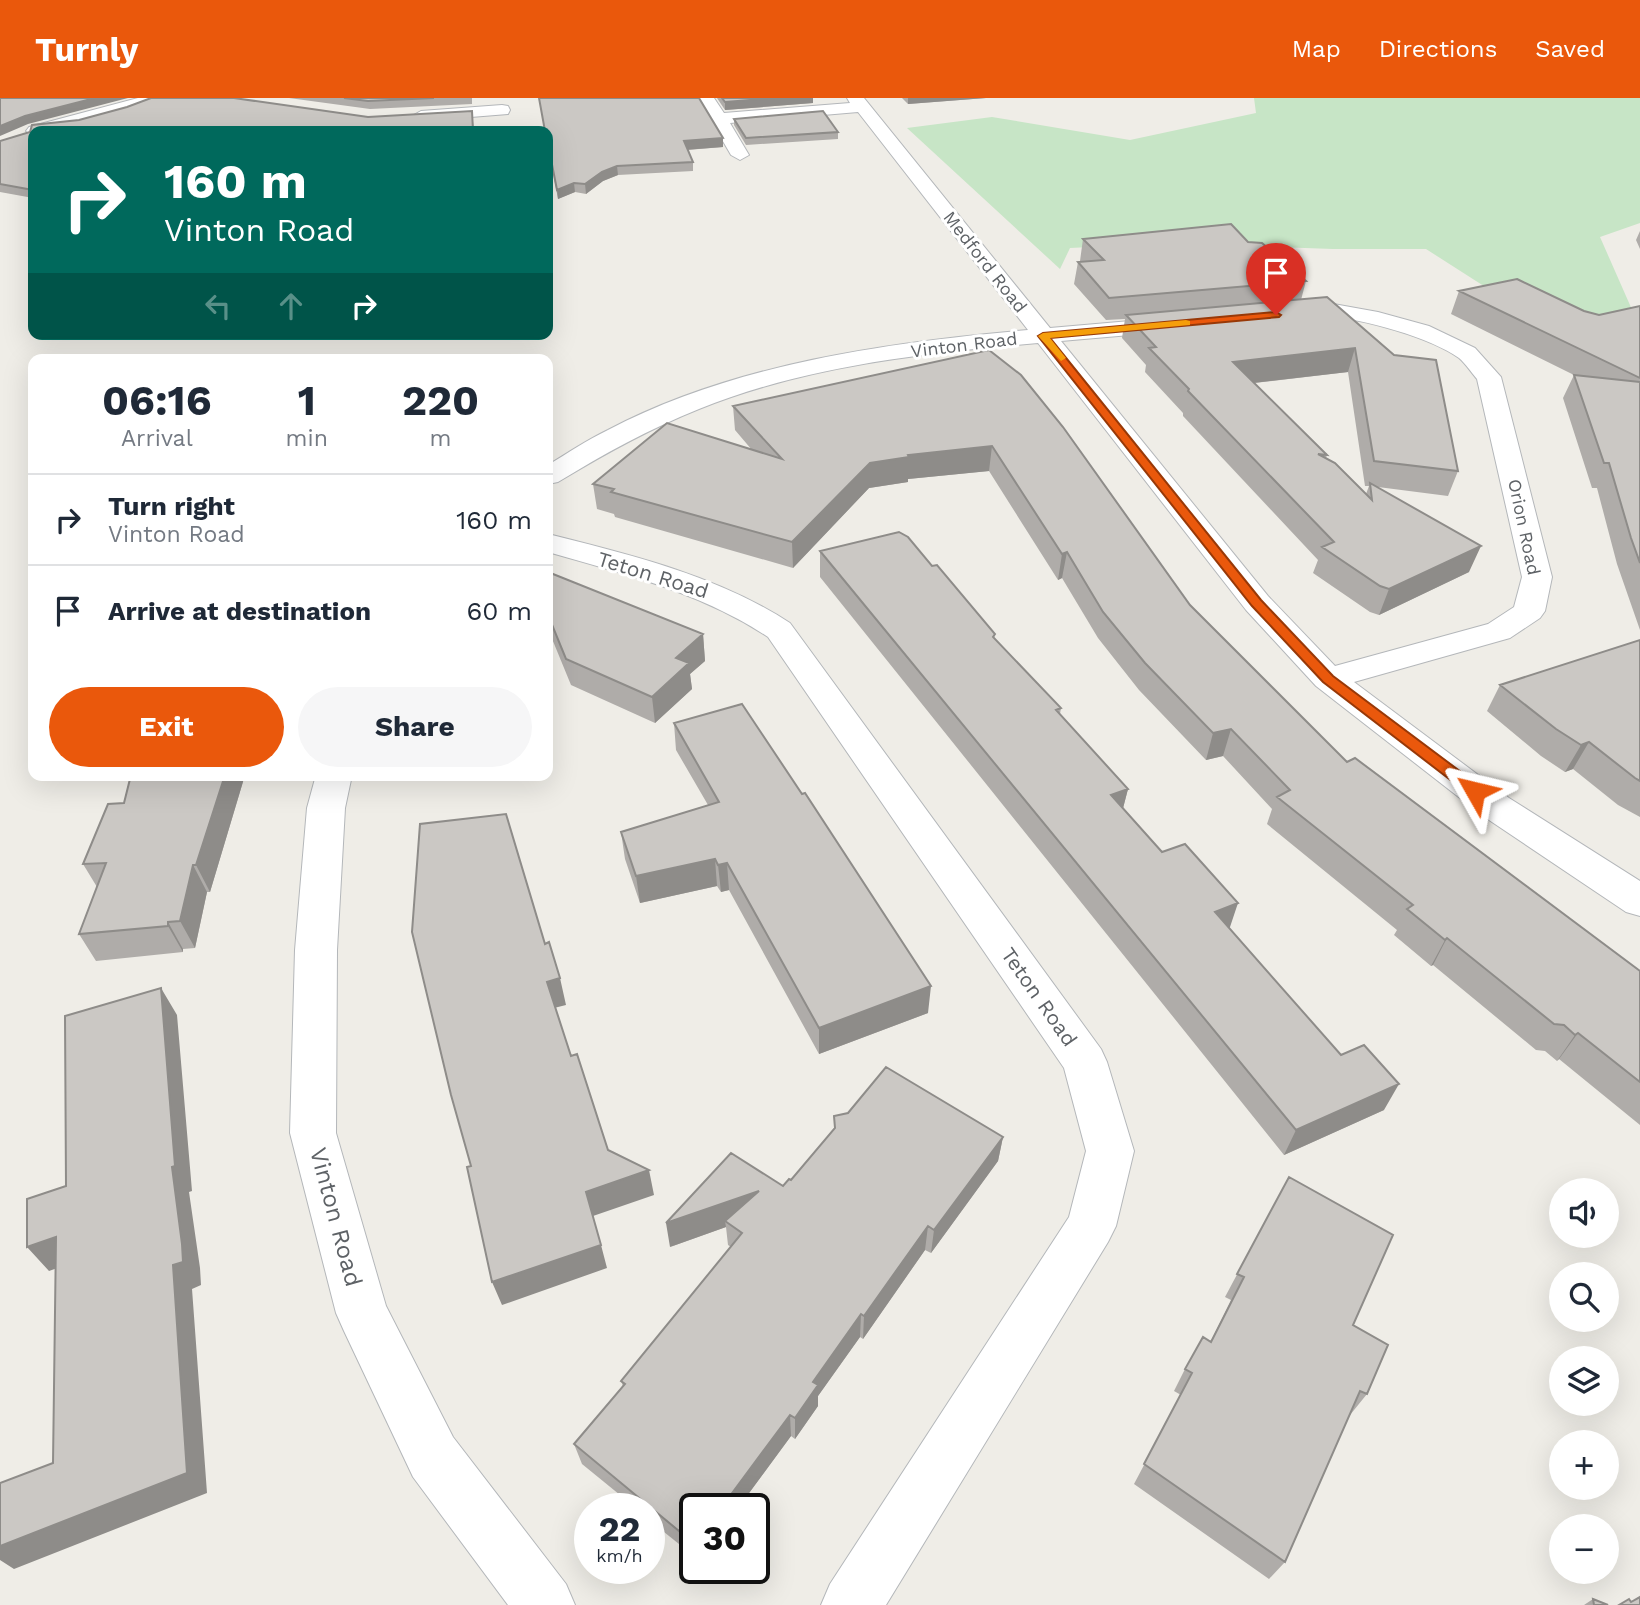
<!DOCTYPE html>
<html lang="en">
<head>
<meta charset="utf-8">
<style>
  :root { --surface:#fff; --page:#f6f6f7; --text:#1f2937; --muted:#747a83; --line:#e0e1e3; --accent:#ea580c }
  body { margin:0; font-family:"Work Sans",sans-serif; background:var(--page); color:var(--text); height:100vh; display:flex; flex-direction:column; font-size:26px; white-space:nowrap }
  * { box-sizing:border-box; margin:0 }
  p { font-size:23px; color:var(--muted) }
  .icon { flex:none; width:38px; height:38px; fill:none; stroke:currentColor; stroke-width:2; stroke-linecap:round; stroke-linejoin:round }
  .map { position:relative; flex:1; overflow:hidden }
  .panel { position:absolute; left:28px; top:256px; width:525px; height:427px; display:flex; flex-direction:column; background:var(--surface); border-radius:14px; box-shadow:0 7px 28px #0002 }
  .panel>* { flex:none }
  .top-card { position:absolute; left:28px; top:28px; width:525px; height:214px; border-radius:14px; box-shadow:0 7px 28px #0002; background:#00695c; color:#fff; overflow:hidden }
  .fabs { position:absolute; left:1549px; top:1080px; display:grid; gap:14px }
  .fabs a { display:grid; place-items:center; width:70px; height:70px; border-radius:50%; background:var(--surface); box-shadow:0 7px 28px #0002; font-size:35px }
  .speed { position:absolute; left:574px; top:1395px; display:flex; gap:14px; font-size:35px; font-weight:700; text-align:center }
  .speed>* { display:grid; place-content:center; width:91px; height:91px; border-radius:50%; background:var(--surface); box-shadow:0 7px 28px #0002; line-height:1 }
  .speed small { font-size:18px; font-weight:400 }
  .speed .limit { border:4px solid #111; border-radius:10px; background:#fff; color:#111 }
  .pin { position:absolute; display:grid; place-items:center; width:60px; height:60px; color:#fff; margin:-72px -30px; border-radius:50% 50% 50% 0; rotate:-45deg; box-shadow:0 0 7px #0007 }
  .pin .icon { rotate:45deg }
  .me { position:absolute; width:77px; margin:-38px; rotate:307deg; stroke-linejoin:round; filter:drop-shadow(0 0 5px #0008) }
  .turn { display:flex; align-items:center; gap:24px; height:147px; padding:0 21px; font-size:32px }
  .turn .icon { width:91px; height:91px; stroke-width:2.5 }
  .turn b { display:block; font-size:49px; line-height:60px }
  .lanes { display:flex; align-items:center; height:66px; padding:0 21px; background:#0003; justify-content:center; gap:35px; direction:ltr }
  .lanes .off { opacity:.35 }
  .eta { display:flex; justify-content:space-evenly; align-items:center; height:119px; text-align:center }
  .eta b { font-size:42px; font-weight:700; line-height:49px }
  .action { display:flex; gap:14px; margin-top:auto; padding:14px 21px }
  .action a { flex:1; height:80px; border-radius:42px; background:var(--accent); color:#fff; font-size:28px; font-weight:700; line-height:80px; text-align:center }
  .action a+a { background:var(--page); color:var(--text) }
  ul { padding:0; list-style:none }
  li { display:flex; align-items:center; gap:21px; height:91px; padding:0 21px; border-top:2px solid var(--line) }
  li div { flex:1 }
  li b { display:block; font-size:26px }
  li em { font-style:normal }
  header { display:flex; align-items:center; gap:42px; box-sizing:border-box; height:98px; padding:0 35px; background:var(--accent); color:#fff }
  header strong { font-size:33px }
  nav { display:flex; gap:38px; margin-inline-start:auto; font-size:24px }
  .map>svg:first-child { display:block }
  .green { fill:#c7e5c6 }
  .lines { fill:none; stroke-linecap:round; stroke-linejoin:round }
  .street-casing { stroke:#b4b7ba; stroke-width:2 }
  .street { fill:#fff; fill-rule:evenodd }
  .wall { fill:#afaca9; fill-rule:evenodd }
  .shaded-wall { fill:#8e8c89 }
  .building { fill:#cbc8c4; stroke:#8e8c89; stroke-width:2 }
  .route { fill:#ea580c; stroke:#983908; stroke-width:2 }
  .slow { fill:#f59e0b }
  .labels { text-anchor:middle; stroke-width:6; stroke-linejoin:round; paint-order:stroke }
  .far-street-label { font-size:18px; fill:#5e6266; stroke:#fff }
  .street-label { font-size:21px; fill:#5e6266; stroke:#fff }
  .near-street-label { font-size:24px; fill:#5e6266; stroke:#fff }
</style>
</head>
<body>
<header>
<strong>Turnly</strong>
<nav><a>Map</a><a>Directions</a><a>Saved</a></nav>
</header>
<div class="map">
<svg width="1640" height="1507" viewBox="0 0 1640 1507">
  <rect width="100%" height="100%" fill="#efede7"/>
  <path class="green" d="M1254 0H1640V125L1600 139 1637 223 1529 217 1426 151H1333L1171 145 1070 150 1060 171 907 30 992 19 1130 42 1256 15Z"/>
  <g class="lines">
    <g class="street-casing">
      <path id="street" d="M138 0H162L160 3C120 18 76 33 33 33V38L26 33 29 29Z
        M700 0H714L724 15 850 5 847 0H864L1050 230 1176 219 1184 221 1188 226 1184 231 1176 233 1061 243 1268 498 1335 568 1488 526 1514 509 1522 479 1477 281C1471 274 1465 265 1459 260 1431 240 1362 220 1328 219 1313 218 1299 223 1284 220L1281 215 1284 210 1328 205 1378 214 1429 228 1475 250 1501 279 1552 479 1545 513 1540 520 1510 540 1354 584 1509 700 1640 783V818L1626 814 1483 718 1316 588 1246 512 1038 245C925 255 805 268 699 311 649 331 604 356 558 384L548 386V367C568 355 587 342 608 332 732 266 889 244 1028 232L858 14 730 25 749 57 740 62 731 57 699 2Z
        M502 7 508 8 510 12 508 16 421 23 412 18 421 13Z
        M548 436C632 457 718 478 790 525L1101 951 1107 964 1134 1053 1116 1128 1108 1144 886 1507H821L830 1486 1069 1119 1086 1053 1064 970 768 539C700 494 624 476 548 454Z
        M316 677H352L345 710 337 852 336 1035 386 1208 453 1339 566 1486 575 1507H508L413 1379 344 1233 336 1215 290 1035 295 852 307 710Z"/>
    </g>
    <use href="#street" class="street"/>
  </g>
  <path class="wall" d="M151 0H234L368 19 472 13 474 33H33V100L0 94V43L30 34 32 27 79 22 127 9Z
    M289 0H472V6L370 11Z
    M717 0H813V5L725 12Z
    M902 0H986L908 6Z
    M734 21 838 34V41L746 47 734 27Z
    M548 49H723L687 52 693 64V73L618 77 603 83 586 96 575 94 558 101Z
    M1640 133V151L1636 142Z
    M1083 141 1248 144 1306 183 1301 202 1327 199 1458 373 1448 398 1378 389 1469 474 1379 517 1370 514 1313 475 1318 462 1183 318V315L1145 274 1146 267 1122 240 1125 221 1106 222 1074 186 1078 164H1081L1080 163ZM1348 274 1365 388H1369L1366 396 1326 360 1327 357 1254 285Z
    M1459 193 1584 213 1599 217 1640 208V532L1617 466 1597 390H1592L1563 300 1574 277 1451 216Z
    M989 252 1190 507 1347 664 1640 873V1027L1559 961 1557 963 1545 953 1536 952 1433 867 1431 868 1394 837 1397 832 1267 726 1272 711 1223 658 1206 662 1139 592 1098 540 1062 480 1058 482 989 373 908 381V384L869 390 793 470 615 419 614 416 597 411 593 386 752 352 735 332 733 308Z
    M820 453 932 468 995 536 994 540 1061 610 1060 616 1128 691 1123 710 1230 831 1384 1012 1284 1057 820 479Z
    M548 474 703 536 705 563 690 576 692 591 655 625 571 587 548 531Z
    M1640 542V719L1618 707 1573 671 1565 674 1541 658 1487 613 1500 587Z
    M674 625 928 915 819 956 729 792 721 794 717 788 640 805 625 761 621 734 708 707 676 652Z
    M131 677H245L210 794H207L195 850 183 851V854L96 863 79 836 97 789 83 766 124 705Z
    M834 1018 1003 1039 998 1063 931 1155 925 1152 863 1241 860 1239 818 1298V1308L795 1341 791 1338 738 1410H695V1436L684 1450 649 1422V1410H636L582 1366 574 1346 623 1288 621 1283 731 1149 728 1147 726 1129 670 1149 783 1088 791 1082 834 1031Z
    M1289 1079 1353 1227 1367 1296 1350 1317H1349L1285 1464 1269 1481 1134 1386 1181 1297 1174 1293 1185 1271 1211 1243 1231 1202 1225 1199Z
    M1593 1501 1608 1507H1584Z"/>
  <path class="shaded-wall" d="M95 0H128L28 26 0 38V28L25 18Z
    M775 0H813V5L725 12V4Z
    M908 0H986L908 6Z
    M723 40V49L684 52V43Z
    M617 68 618 77 603 83 586 96 585 86 602 74Z
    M574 85 575 94 558 101 557 92Z
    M1355 250 1348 274 1228 288 1233 264Z
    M992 348 989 373 908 381V384L869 390 793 470 792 444 870 365 908 357Z
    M1481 448 1469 474 1379 517 1389 491Z
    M1067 454 1062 480 1058 482 1062 456Z
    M703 536 705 563 690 576 692 591 655 625 652 599 676 560Z
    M1231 631 1223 658 1206 662 1213 635Z
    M1589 644 1573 671 1565 674 1581 647Z
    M225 677H245L210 794 196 767Z
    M1128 691 1121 718 1111 697Z
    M715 761 717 788 640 805 636 778Z
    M727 765 729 792 721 794 718 767Z
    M193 767 207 794 195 850 180 823Z
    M1238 805 1229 832 1215 814Z
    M168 824 183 851V854L168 828Z
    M1447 840 1433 867 1431 868 1445 842Z
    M560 880 566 907 554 910 547 884Z
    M931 888 928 915 819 956V930Z
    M161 890 177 917 192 1093 189 1094 200 1170 201 1187 192 1191 207 1395 14 1471 0 1462V1448L187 1375 173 1167 172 1069Z
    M1578 935 1559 961 1557 963 1575 937Z
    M1399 986 1384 1012 1284 1057 1296 1032Z
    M1003 1039 998 1063 931 1155 934 1132Z
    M649 1072 654 1097 593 1118 586 1094Z
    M759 1093 725 1123 726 1129 670 1149 666 1125Z
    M928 1128 925 1152 863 1241 864 1218Z
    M56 1139 77 1163 49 1173 27 1149Z
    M601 1147 607 1170 502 1207 492 1184Z
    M861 1216 860 1239 818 1298V1308L795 1341V1320L813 1284Z
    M790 1317 791 1338 738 1410H721Z
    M703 1400 705 1410H696Z
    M695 1412V1436L684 1450 679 1433Z"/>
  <path class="building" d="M0 0H95L25 18 0 28Z
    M151 0H234L368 19 472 13 473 33H33V92L0 86V43L30 34 32 27 79 22 127 9Z
    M344 0H434L368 3Z
    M539 0H699L723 40 684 43 693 64 617 68 602 74 585 86 574 85 557 92 548 46V33H545Z
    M722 0H775L725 4Z
    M823 13 838 34 746 40 734 21Z
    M1231 126 1248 144 1262 145 1306 183 1109 200 1078 164 1104 162 1083 141Z
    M1517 181 1584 213 1599 217 1640 208V280L1459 193Z
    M1327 199 1394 257 1436 262 1458 373 1374 363 1355 250 1233 264 1327 357 1318 356 1335 365 1372 402 1370 385 1481 448 1389 491 1380 488 1322 449 1334 444 1188 293 1189 291 1149 250 1156 249 1126 217Z
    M989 252 1021 277 1063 329 1190 507 1347 664 1355 660 1640 873V984L1578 935 1575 937 1564 927 1554 926 1447 840 1445 842 1407 811 1413 807 1277 699 1290 692 1231 631 1213 635 1145 565 1103 514 1067 454 1062 456 992 348 908 357 909 359 870 365 792 444 611 394 614 391 593 386 667 325 782 361 733 308Z
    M1574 277 1640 284V465L1631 440 1609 365H1604Z
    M899 434 908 439 932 468 937 467 995 536 993 539 1061 610 1056 612 1128 691 1111 697 1162 754 1185 746 1238 805 1215 814 1341 957 1364 947 1399 986 1296 1032 820 453Z
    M548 474 703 536 676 560 689 565 652 599 566 561 548 517Z
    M1640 542V683L1635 680 1589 644 1581 647 1556 631 1500 587Z
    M742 606 802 696 805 695 931 888 819 930 727 765 718 767 715 761 636 778 621 734 719 704 674 625Z
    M131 677H225L196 767H193L180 823 168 824V828L79 836 106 765 83 766 108 706 124 705Z
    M506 716 545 846 549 844 560 880 547 884 571 958 577 956 608 1052 649 1072 586 1094 601 1147 492 1184 467 1069 471 1068 451 997 412 834 420 726Z
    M161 890 175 1068 172 1069 182 1146 183 1164 173 1167 187 1375 0 1448V1385L53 1365 56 1139 27 1149V1101L66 1088 65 918Z
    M886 969 1003 1039 934 1132 928 1128 864 1218 861 1216 813 1284 818 1287 795 1320 790 1317 721 1410H719L703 1400 679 1433 574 1346 625 1286 621 1283 742 1135 725 1123 759 1093 666 1125 731 1055 783 1088 789 1081 791 1082 835 1030 834 1018 848 1015Z
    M1289 1079 1393 1137 1353 1227 1388 1247 1367 1296 1360 1293 1285 1464 1144 1366 1192 1275 1185 1271 1203 1239 1211 1244 1244 1179 1237 1176Z
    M1640 1499V1507H1619L1629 1501 1631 1504Z
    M1593 1501 1608 1507H1594Z"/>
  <path class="route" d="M1276 214 1281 217 1279 219 1050 240 1261 502 1333 578 1481 689 1483 693 1481 697H1470L1323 584 1252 508 1038 238 1043 235Z"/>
  <path class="slow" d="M1186 222 1190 223V227L1050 240 1066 260 1061 263 1038 238 1043 235Z"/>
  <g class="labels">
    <g class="far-street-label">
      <text transform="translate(985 164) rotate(52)" y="6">Medford Road</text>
      <text transform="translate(964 247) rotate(-7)" y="6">Vinton Road</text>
      <text transform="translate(1524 429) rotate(78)" y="6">Orion Road</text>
    </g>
    <g class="street-label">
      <text transform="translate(653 477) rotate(17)" y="7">Teton Road</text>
      <text transform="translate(1039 899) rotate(55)" y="7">Teton Road</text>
    </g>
    <g class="near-street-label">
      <text transform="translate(336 1119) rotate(75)" y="8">Vinton Road</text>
    </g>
  </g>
</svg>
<div class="fabs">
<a><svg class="icon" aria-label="sound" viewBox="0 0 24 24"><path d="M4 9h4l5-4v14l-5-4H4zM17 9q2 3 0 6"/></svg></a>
<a><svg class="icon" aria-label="search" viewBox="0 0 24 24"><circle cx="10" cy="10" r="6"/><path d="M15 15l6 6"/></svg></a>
<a><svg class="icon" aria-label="layers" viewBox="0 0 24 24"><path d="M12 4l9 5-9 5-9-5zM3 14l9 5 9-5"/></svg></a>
<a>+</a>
<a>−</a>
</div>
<div class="speed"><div>22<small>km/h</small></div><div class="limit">30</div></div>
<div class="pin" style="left:1276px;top:217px;background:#d93025"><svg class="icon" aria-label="arrive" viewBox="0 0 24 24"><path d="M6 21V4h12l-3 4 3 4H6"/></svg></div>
<svg class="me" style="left:1475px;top:693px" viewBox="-20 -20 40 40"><path d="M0-17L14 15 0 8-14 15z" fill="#ea580c" stroke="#fff" stroke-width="4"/></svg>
<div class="top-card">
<div class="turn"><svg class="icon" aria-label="right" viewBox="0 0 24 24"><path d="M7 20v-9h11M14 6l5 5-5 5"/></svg><div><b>160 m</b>Vinton Road</div></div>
<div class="lanes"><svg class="icon off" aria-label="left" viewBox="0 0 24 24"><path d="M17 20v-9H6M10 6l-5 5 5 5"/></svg><svg class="icon off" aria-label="ahead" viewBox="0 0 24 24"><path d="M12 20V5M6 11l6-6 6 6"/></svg><svg class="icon" aria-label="right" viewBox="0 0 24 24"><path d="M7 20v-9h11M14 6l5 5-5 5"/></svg></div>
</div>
<section class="panel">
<div class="eta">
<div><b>06:16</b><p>Arrival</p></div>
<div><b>1</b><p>min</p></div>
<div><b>220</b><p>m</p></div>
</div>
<ul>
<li><svg class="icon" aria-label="right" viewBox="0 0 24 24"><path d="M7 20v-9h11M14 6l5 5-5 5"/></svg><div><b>Turn right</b><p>Vinton Road</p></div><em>160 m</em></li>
<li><svg class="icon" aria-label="arrive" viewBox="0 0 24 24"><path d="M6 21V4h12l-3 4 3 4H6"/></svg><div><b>Arrive at destination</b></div><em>60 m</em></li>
</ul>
<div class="action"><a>Exit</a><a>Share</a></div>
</section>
</div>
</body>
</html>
